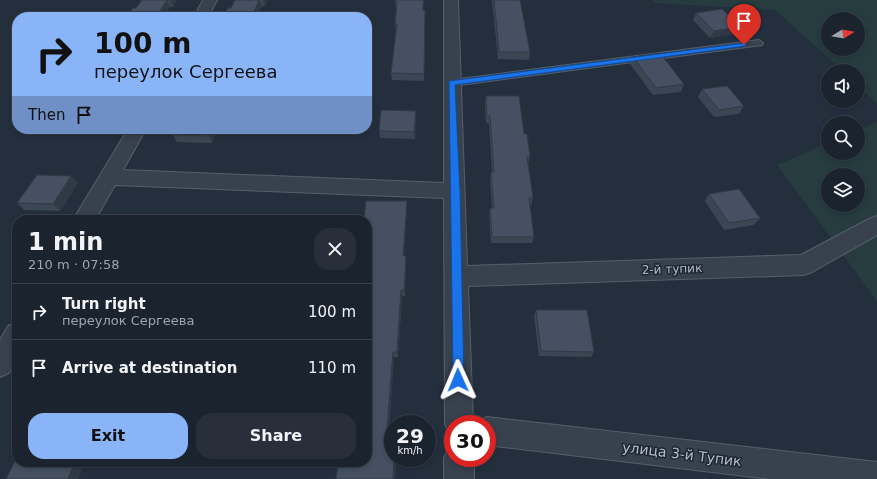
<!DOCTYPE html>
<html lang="en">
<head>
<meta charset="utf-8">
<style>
  :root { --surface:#1b232e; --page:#282f3a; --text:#f1f3f6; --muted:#a0a4aa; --line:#39404a; --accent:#8ab4f8 }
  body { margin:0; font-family:"DejaVu Sans",sans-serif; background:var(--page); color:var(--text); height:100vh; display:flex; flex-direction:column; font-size:15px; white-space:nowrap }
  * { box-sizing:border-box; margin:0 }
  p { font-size:13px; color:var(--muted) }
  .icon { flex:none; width:22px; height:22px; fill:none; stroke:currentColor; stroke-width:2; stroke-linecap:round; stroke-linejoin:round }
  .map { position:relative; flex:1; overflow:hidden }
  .panel { position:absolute; left:12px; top:215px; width:360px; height:252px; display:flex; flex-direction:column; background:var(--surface); border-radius:16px; box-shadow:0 2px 6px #0003,0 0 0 1px var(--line) }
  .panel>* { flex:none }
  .top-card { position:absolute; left:12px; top:12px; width:360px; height:122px; border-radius:16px; box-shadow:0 2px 6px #0003,0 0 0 1px var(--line); background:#8ab4f8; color:#111; overflow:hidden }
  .needle { width:26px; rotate:79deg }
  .fabs { position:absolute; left:821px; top:12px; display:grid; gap:8px }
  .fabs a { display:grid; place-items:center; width:44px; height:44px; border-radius:50%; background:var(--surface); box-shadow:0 2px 6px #0003,0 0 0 1px var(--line); font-size:20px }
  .speed { position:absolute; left:384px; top:415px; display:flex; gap:8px; font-size:20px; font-weight:700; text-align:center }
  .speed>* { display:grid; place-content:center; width:52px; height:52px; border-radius:50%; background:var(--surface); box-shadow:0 2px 6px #0003,0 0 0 1px var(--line); line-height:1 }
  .speed small { font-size:10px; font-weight:400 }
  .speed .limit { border:6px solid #d22; background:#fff; color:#111 }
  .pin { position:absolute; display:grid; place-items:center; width:34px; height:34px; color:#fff; margin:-41px -17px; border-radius:50% 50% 50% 0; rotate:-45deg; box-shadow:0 0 4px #0007 }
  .pin .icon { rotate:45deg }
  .me { position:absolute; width:44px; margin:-22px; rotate:359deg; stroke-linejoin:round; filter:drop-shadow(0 0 3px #0008) }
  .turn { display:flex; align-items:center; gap:14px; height:84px; padding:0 16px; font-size:18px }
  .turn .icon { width:52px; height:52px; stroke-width:2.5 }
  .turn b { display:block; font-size:28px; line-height:34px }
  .then { display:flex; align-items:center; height:38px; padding:0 16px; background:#0003; gap:8px; font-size:15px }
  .round { display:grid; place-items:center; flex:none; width:42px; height:42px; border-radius:16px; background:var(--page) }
  .summary { display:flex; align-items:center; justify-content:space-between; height:68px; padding:0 16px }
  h1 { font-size:24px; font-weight:600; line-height:30px }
  .cta { display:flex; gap:8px; margin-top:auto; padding:8px 16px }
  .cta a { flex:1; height:46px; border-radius:16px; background:var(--accent); color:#111; font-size:16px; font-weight:600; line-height:46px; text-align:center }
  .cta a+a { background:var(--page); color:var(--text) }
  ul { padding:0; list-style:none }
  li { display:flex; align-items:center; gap:12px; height:56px; padding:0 16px; border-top:1px solid var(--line) }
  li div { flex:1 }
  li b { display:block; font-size:15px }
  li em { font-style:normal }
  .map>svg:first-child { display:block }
  .green { fill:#263c3f; fill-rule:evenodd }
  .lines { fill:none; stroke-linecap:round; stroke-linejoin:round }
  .service-casing { stroke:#565f6c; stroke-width:2 }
  .minor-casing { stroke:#565f6c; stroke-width:2 }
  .service { fill:#38414e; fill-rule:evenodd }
  .minor { fill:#38414e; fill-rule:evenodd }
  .wall { fill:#3b4654 }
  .shaded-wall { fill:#303945 }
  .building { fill:#455162; stroke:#303945 }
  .route { fill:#1a73e8; stroke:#114b97 }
  .labels { text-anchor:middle; stroke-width:3; stroke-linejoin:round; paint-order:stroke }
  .street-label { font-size:12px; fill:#b4bcc9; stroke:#1d2633 }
  .near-street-label { font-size:14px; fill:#b4bcc9; stroke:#1d2633 }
</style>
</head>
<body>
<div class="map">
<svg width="877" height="479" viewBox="0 0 877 479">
  <rect width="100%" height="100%" fill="#242f3e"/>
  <path class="green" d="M653 0H877V104L858 85V71H843L775 10 656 3ZM828 19H858V49H828Z
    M877 122V301L777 165 828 143V153H858V130ZM828 175H858V205H828Z"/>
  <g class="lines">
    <g class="service-casing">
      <path id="service" d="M759 40 763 43 762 45 452 86 447 83 452 80Z"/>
    </g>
    <g class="minor-casing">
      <path id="minor" d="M203 0H217L208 17H194Z
        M444 0H458L467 266 801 255 869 219 877 216V235L812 272 804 275 468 286 473 424H453V435L449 434 445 424 444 198 115 185 95 220H73L128 129H146L123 170 444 183Z
        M17 322V359L9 373 0 377V340L8 326Z
        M487 417 877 462V479H770L487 445V424H476L477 421Z
        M453 446V458H474V479H444V458L449 448Z"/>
    </g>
    <use href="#service" class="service"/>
    <use href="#minor" class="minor"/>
  </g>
  <path class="wall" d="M142 0H177L173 7H170L164 17H127L136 8Z
    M235 0H267L265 6 231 8Z
    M424 0 423 10H425V17L424 81 392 80 391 73 396 31 395 24 397 9H396L395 2Z
    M492 0H520L530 52 529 60 498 59Z
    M696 13 740 27 736 34 710 38 693 20Z
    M633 57 684 84 681 92 653 95 630 64Z
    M702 89 744 106 739 114 714 117 698 97Z
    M486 96 524 134 530 157 528 164 533 198 531 205H530L534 237 532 243H491L489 214 490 208H492L490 179 491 172H492L489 123H486L485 103Z
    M416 111V118L415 139 380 138 379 131Z
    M176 129H218L212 143 177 142 173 135Z
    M260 129H299L297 135H262Z
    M71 176 78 183 60 211 24 210 17 203Z
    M709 194 760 218 754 225 724 230 705 201Z
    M407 201V208L404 256 406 263 405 296H402L398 357H394L389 430 393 458H396L395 479 338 462Z
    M536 310 594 352 591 357 539 356 534 316Z"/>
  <path class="shaded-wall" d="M167 0 170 7 164 17H156Z
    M170 0H177L173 7Z
    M259 0 262 6 257 17H252Z
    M263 0H267L265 6Z
    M740 27 736 34 710 38 714 31Z
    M416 111V118L415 139 414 132Z
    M211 129H218L212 143 209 136Z
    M295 129H299L297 135Z
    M71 176 78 183 60 211 53 204Z
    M407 201V208L404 262 403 256Z
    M406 256V263L405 296 404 290Z
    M401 290 402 296 398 357 397 352Z
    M393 352 394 357 388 433 387 430Z
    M394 458H396L395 479H393Z
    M75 462H85L78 479H68Z"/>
  <path class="building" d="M142 0H167L156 17H127L133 8H136Z
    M235 0H259L252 17H223L228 8H231Z
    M396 0H423V10H425L424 74 391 73 397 24H395L397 2H395Z
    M494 0H520L530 52H499Z
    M722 9 740 27 714 31 696 13Z
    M660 53 684 84 656 88 633 57Z
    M727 86 744 106 719 110 702 89Z
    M486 96H519L524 134H527L530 157H527L533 198H529L534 237H492L490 208H494L491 172H494L490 116H487Z
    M381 110 416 111 414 132 379 131Z
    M176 129H211L209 136 173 135Z
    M37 175 71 176 53 204 17 203Z
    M739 189 760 218 729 223 709 194Z
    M366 201H407L403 256H406L404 290H401L397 352H393L387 430H393V458H394L393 479H336L338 462H367V220H364Z
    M536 310H587L594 352 541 351Z
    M17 457V462H75L68 479H6Z"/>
  <path class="route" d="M744 43H746V46L455 85 460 191 464 380 462 383 458 385 454 383 453 380 449 81Z"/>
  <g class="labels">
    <g class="street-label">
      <text transform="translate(672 269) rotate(-2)" y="4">2-й тупик</text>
    </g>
    <g class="near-street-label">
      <text transform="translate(682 454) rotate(7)" y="5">улица 3-й Тупик</text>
    </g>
  </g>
</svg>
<div class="fabs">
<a><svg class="needle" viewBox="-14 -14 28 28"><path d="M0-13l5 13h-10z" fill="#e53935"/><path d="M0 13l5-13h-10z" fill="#a0a4aa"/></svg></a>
<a><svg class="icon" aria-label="sound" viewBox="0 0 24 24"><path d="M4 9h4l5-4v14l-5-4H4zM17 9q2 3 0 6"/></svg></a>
<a><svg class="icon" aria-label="search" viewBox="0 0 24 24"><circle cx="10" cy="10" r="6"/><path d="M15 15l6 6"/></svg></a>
<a><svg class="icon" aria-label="layers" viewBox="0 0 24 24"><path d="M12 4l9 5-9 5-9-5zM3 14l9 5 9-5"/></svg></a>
</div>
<div class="speed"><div>29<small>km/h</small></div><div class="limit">30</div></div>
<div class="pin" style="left:744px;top:45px;background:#d93025"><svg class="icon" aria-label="arrive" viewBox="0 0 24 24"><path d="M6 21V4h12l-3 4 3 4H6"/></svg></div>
<svg class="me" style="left:458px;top:380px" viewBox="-20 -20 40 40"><path d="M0-17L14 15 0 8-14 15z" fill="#1a73e8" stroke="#fff" stroke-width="4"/></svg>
<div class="top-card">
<div class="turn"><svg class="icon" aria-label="right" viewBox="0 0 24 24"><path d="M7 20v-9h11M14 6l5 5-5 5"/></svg><div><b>100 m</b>переулок Сергеева</div></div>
<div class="then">Then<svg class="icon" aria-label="arrive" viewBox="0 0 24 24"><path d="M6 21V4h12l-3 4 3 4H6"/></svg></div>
</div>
<section class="panel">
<div class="summary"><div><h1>1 min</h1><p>210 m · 07:58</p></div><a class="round"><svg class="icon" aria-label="close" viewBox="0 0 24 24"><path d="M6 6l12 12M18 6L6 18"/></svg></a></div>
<ul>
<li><svg class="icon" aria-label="right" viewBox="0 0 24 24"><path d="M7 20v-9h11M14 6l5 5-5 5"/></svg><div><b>Turn right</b><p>переулок Сергеева</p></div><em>100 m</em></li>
<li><svg class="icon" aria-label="arrive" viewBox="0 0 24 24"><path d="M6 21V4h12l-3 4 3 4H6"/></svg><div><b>Arrive at destination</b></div><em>110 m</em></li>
</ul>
<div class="cta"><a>Exit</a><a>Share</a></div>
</section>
</div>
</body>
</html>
